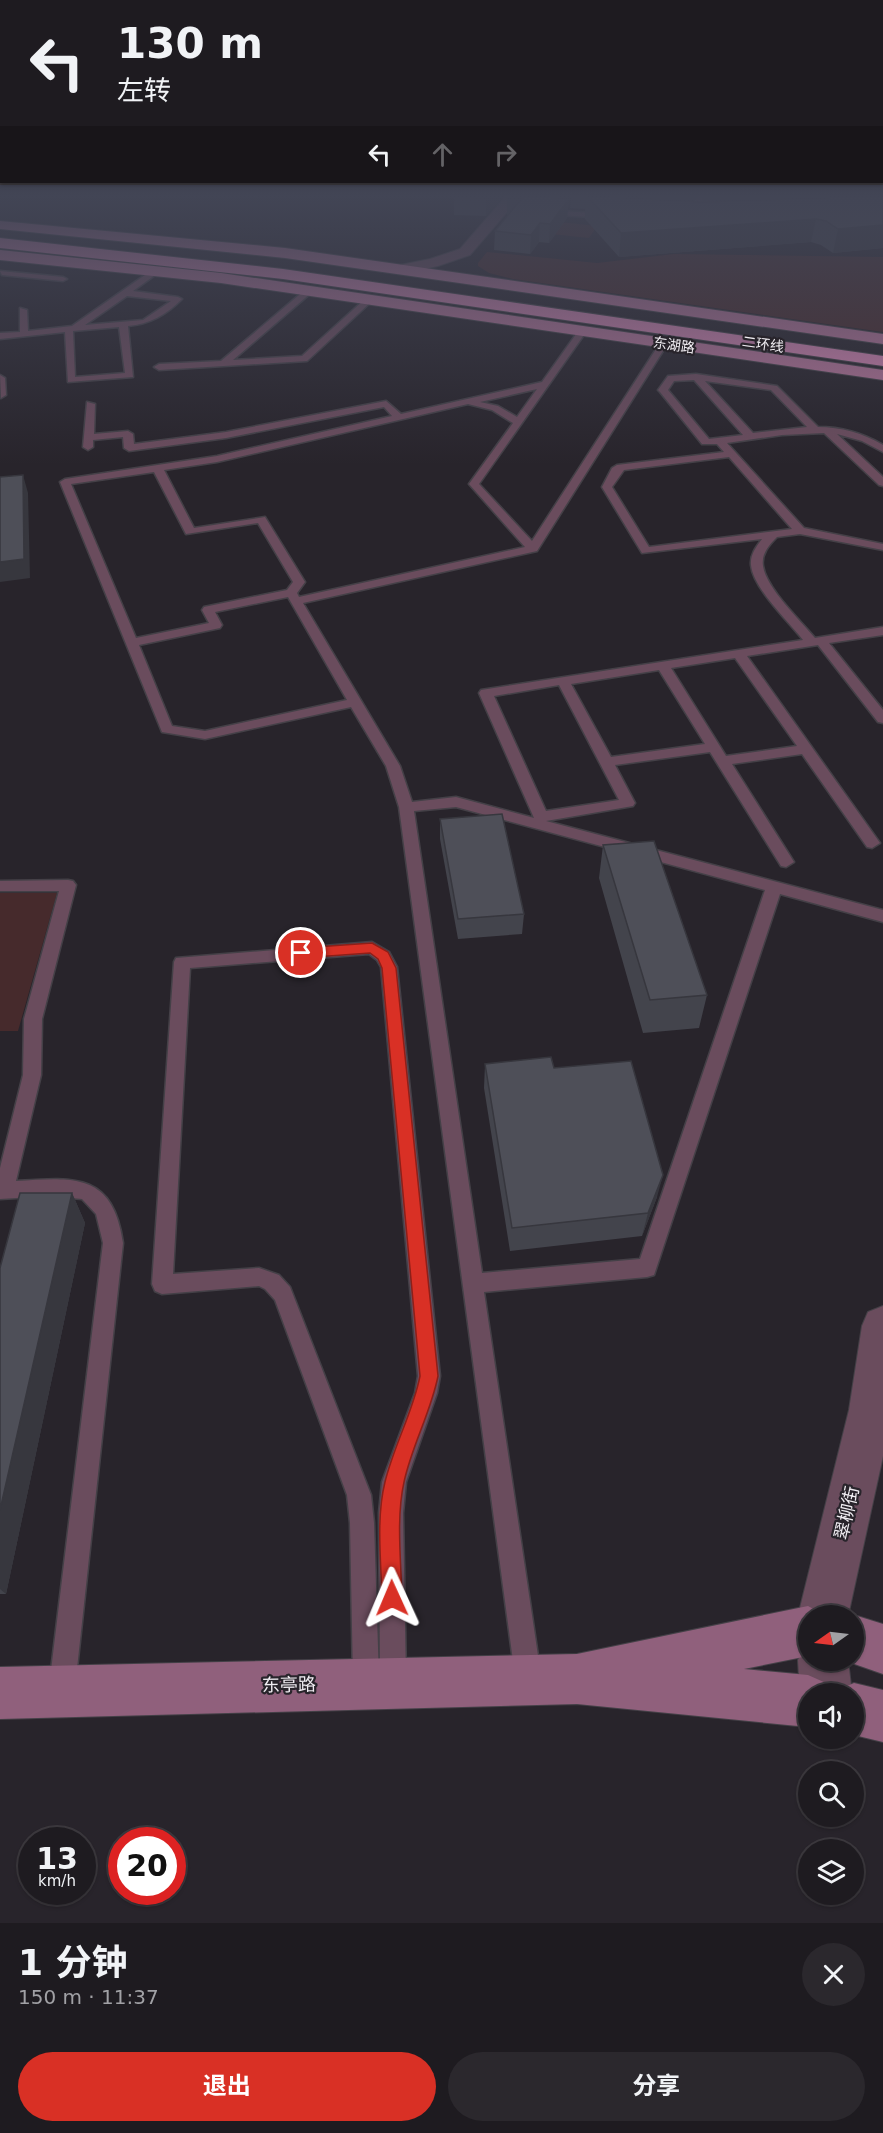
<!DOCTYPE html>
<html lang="zh">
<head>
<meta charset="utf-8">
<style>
  :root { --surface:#1e1b20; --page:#2b282d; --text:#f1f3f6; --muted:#a1a1a5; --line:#3c393e; --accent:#d93025 }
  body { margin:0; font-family:"DejaVu Sans","Noto Sans SC",sans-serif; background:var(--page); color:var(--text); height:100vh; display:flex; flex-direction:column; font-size:22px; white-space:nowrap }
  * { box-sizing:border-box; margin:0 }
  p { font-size:20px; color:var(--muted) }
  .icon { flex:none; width:33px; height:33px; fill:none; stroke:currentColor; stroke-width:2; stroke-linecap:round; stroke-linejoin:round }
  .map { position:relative; height:1923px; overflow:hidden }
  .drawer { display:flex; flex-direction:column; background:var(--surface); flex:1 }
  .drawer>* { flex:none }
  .top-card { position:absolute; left:0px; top:0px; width:884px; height:183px; box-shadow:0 2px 4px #0004,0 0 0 2px var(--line); background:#1e1b20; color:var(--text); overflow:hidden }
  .needle { width:39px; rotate:256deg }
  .buttons { position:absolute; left:798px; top:1605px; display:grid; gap:12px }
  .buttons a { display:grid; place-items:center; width:66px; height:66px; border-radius:50%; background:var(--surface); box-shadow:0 2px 4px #0004,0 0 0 2px var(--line); font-size:30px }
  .speed { position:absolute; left:18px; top:1827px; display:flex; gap:12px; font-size:30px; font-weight:700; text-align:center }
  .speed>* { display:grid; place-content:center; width:78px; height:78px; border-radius:50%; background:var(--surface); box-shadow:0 2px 4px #0004,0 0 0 2px var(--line); line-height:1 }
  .speed small { font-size:15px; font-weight:400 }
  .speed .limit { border:9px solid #d22; background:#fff; color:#111 }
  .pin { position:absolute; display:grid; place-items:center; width:51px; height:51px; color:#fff; margin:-26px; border:3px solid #fff; border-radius:50%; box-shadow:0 2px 6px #0007 }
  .me { position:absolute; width:66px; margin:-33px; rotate:359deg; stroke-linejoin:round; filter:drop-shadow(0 0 4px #0008) }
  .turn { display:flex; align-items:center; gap:21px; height:126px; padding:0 18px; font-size:27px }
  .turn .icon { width:78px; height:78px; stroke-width:2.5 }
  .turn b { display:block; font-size:42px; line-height:51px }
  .lanes { display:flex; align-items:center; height:57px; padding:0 18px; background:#0003; justify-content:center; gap:30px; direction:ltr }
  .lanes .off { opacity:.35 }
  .round { display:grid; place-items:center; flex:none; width:63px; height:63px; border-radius:32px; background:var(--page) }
  .summary { display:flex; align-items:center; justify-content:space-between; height:102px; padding:0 18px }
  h1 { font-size:36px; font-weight:700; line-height:45px }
  .primary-button { display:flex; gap:12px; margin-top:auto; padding:12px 18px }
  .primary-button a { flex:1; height:69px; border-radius:36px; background:var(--accent); color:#fff; font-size:24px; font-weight:700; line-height:69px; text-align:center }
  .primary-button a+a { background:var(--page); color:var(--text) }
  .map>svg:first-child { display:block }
  .green { fill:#462a2c }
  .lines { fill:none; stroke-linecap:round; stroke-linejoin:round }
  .lane-casing { stroke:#444047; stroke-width:3 }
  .street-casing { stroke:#444047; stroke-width:2 }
  .secondary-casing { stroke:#444047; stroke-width:2 }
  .primary-casing { stroke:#444047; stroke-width:2 }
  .highway-casing { stroke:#444047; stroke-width:2 }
  .lane { fill:#6a4c5d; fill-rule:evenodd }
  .street { fill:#6a4c5d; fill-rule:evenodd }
  .secondary { fill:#90607c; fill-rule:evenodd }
  .primary { fill:#ad7093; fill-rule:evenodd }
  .highway { fill:#c87ea9; fill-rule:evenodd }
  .wall { fill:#43444c }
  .shaded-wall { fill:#37373e }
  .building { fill:#4e4f58; stroke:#37373e; stroke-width:1.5 }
  .route { fill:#d93025; stroke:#8d1f18; stroke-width:1.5 }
  .labels { text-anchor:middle; stroke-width:4.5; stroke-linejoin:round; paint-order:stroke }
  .far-street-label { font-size:14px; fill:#f0edf2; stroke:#28242b }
  .near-street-label { font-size:18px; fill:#f0edf2; stroke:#28242b }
</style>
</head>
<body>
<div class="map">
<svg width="883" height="1923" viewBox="0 0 883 1923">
  <rect width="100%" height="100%" fill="#28242b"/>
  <path class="green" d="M523 218 597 226 589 238 513 230Z
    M487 252 597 263 674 254 883 257V332L513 279 489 273 478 266V263Z
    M0 893H57L18 1031H0Z"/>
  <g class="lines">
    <g class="lane-casing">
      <path id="lane" d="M697 196H704L698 210 703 221 699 223 695 221 690 210Z
        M546 210 607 214 611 216 607 218 543 214Z
        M155 268 162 270 133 291 178 297 182 299C166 315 150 324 128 326L133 377 68 382 65 332 0 339V333L20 332V308L27 310 28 331 72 326ZM127 296 171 301 143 320 85 325ZM119 327 125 373 75 377 73 331Z
        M0 271 63 277 67 279 63 281 2 275Z
        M305 290 312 292 233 360 302 356 365 299 372 301 307 361 159 370 154 367 159 364 221 361Z
        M579 330 586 332 479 484 532 541 660 343 664 340 668 343 537 551 303 603 400 766 412 802 456 797 534 818 479 693 481 690 803 640C789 622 753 588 751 565 750 555 756 547 762 539L642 553 602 487 612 468 617 465 724 452 717 444H702L660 392 658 390 668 376 696 374 777 386 818 427C841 427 863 433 883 445V452L862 441 837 434 883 477V486L879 485 824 433 782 435 727 443 804 528 883 544V550L800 534 777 537C769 545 761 554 763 566 766 588 800 620 815 638L883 627V635L829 643 883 710V723L878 722 818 645 747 656 880 843 872 848 867 847 802 754 732 764 794 862 786 867 781 866 710 752 615 765 635 803 633 806 546 821 883 910V922L780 894 654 1275 647 1277 484 1292 541 1676 537 1685 528 1689 519 1685 515 1676 399 807 386 766 351 707 205 739 162 732 60 482 65 479 217 456 392 416 384 407 226 438 129 451 124 448 123 437 93 440V447L88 450 83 447 87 402 95 404 94 434 128 431 133 434 134 444 226 432 386 401 401 414 542 382ZM694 380 743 435 709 439 668 390 674 381ZM705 381 771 390 807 427 753 433ZM537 389 517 417 498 406 480 402ZM468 404 492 410 513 423 469 484 525 547 299 597 297 593 305 582 265 517 194 528 164 470 217 462ZM729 457 792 529 649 547 612 487 624 470ZM154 472 186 534 258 523 293 582 287 590 204 607 202 610 209 623 136 638 71 484ZM288 597 347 700 205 731 172 726 139 645 220 628 222 625 215 612ZM735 658 797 746 726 756 671 668ZM659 670 705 744 611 757 571 684ZM559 685 619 800 546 811 494 696ZM456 807 765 890 640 1259 482 1273 414 811Z
        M0 375 5 378 6 395 1 398Z
        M68 880 73 881 76 885 42 1019 41 1075 16 1181C75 1177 113 1173 123 1243L75 1687 71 1696 62 1700 53 1696 49 1687 103 1243 96 1214 82 1199 49 1196 0 1199V1168L23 1075 24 1019 59 891H0V881Z
        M372 942 389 952 397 967 440 1376 437 1393 406 1482 403 1513 406 1679 402 1688 393 1692 384 1688 380 1679 379 1513 382 1482 415 1393 418 1376 381 967 377 960 369 954 190 968 173 1274 259 1268 279 1275 290 1287 371 1495 374 1523 379 1679 375 1688 366 1692 357 1688 353 1679 350 1523 347 1495 275 1300 265 1289 259 1286 162 1294 155 1291 152 1284 174 962 176 958Z"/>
    </g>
    <g class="street-casing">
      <path id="street" d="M506 196H521L470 255 438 266 401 274 393 269 395 266 430 259 460 249Z
        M883 1306V1456L848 1616H808V1635L806 1633 798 1616 849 1410 862 1326 868 1312Z
        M808 1641V1660H848L852 1694H808V1712L800 1694 798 1660 805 1642Z"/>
    </g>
    <g class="secondary-casing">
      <path id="secondary" d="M808 1606 826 1616H808V1656L744 1669 808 1675 826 1683 831 1694H808V1727L577 1704 0 1719V1667L577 1654Z
        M854 1615 883 1624V1674L843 1660H854Z
        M854 1683 883 1690V1742L854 1735V1694H835L836 1691Z"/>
    </g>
    <g class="primary-casing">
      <path id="primary" d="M0 221 285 248 883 334V344L285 258 0 229Z
        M0 250 221 273 883 370V380L221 283 0 260Z"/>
    </g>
    <g class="highway-casing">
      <path id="highway" d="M0 238 283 269 883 356V366L283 279 0 248Z"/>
    </g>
    <use href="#lane" class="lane"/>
    <use href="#street" class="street"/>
    <use href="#secondary" class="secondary"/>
    <use href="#primary" class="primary"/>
    <use href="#highway" class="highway"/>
  </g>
  <path class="wall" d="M503 196 486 216 454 215V197Z
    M509 196H566L564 199H569L567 218 549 243 539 242 530 254 494 250 495 231 507 216V198Z
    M571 196H636L635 198 639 199 640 196H696L692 202H702V196H883V248L833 253 821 245 811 242 619 257 585 219V209L570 208Z
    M440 819 524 914 522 934 458 939 440 839Z
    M603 845 707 995 699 1028 643 1033 599 878Z
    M485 1064 554 1068 657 1197 642 1236 510 1251 484 1088Z
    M72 1193 85 1223 6 1594H0V1268Z"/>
  <path class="shaded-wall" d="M488 196H503L486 216V198Z
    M560 196H566L559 208Z
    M627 196H636L626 213Z
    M569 199 567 218 549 243 550 224Z
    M816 219 811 242 619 257 621 233Z
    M540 223 539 242 530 254 531 235Z
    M883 225V248L833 253 838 229Z
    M23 475 28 493 30 578 0 582V562Z
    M663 1175 657 1197 642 1236 648 1213Z
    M72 1193 85 1223 6 1594 0 1589V1510Z"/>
  <path class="building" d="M455 196H488L486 198 454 197Z
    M509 196H536L569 199 550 224 540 223 531 235 495 231 522 198H507Z
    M587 196 702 202 827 198 836 196H883V225L838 229 826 221 816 219 621 233Z
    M23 475 24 559 0 562V477Z
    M502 814 524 914 458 919 440 819Z
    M654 841 707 995 650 1000 603 845Z
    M551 1057 554 1068 631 1061 663 1175 648 1213 512 1228 485 1064Z
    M20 1193H72L0 1510V1268Z"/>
  <linearGradient id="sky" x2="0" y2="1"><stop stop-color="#161418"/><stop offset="0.42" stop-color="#424555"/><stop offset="1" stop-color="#424555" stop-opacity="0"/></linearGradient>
  <rect width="883" height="465" fill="url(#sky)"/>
  <path class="route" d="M372 943 388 952 396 968 438 1376C431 1412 412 1445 404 1482 396 1518 401 1560 402 1598L399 1605 392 1608 385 1605 382 1598C381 1560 376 1518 385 1482 394 1445 413 1412 420 1376L382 968 378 959 370 953 301 958 294 953 301 948Z"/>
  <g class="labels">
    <g class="far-street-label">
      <text transform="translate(763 344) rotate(8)" y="5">二环线</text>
      <text transform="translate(674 345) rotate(8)" y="5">东湖路</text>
    </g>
    <g class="near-street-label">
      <text transform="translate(847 1513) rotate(-77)" y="6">翠柳街</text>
      <text transform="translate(289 1685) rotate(-1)" y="6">东亭路</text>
    </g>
  </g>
</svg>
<div class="buttons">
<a><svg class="needle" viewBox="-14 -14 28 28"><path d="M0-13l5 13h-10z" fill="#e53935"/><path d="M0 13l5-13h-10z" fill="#a1a1a5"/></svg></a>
<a><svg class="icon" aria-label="sound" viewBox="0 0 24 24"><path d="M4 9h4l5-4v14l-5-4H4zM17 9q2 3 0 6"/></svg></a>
<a><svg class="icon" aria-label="search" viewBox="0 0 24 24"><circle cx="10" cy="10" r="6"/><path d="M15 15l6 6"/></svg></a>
<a><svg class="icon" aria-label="layers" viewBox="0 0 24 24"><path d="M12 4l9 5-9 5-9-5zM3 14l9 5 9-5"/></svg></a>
</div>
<div class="speed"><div>13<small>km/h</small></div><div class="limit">20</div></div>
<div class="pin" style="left:301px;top:953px;background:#d93025"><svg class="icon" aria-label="arrive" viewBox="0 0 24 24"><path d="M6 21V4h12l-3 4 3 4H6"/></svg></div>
<svg class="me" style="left:392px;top:1598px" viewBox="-20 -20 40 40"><path d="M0-17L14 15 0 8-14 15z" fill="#d93025" stroke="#fff" stroke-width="4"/></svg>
<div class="top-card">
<div class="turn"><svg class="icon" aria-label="left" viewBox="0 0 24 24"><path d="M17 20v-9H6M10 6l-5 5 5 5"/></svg><div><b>130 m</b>左转</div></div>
<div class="lanes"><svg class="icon" aria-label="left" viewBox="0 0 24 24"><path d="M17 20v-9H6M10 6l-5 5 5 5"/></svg><svg class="icon off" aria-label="ahead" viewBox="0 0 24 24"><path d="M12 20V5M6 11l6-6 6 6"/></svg><svg class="icon off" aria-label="right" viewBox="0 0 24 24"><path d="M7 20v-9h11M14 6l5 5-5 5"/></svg></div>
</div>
</div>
<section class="drawer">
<div class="summary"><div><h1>1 分钟</h1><p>150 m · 11:37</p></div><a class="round"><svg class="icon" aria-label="close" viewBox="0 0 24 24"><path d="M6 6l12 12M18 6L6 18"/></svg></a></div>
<div class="primary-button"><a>退出</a><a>分享</a></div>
</section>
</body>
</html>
